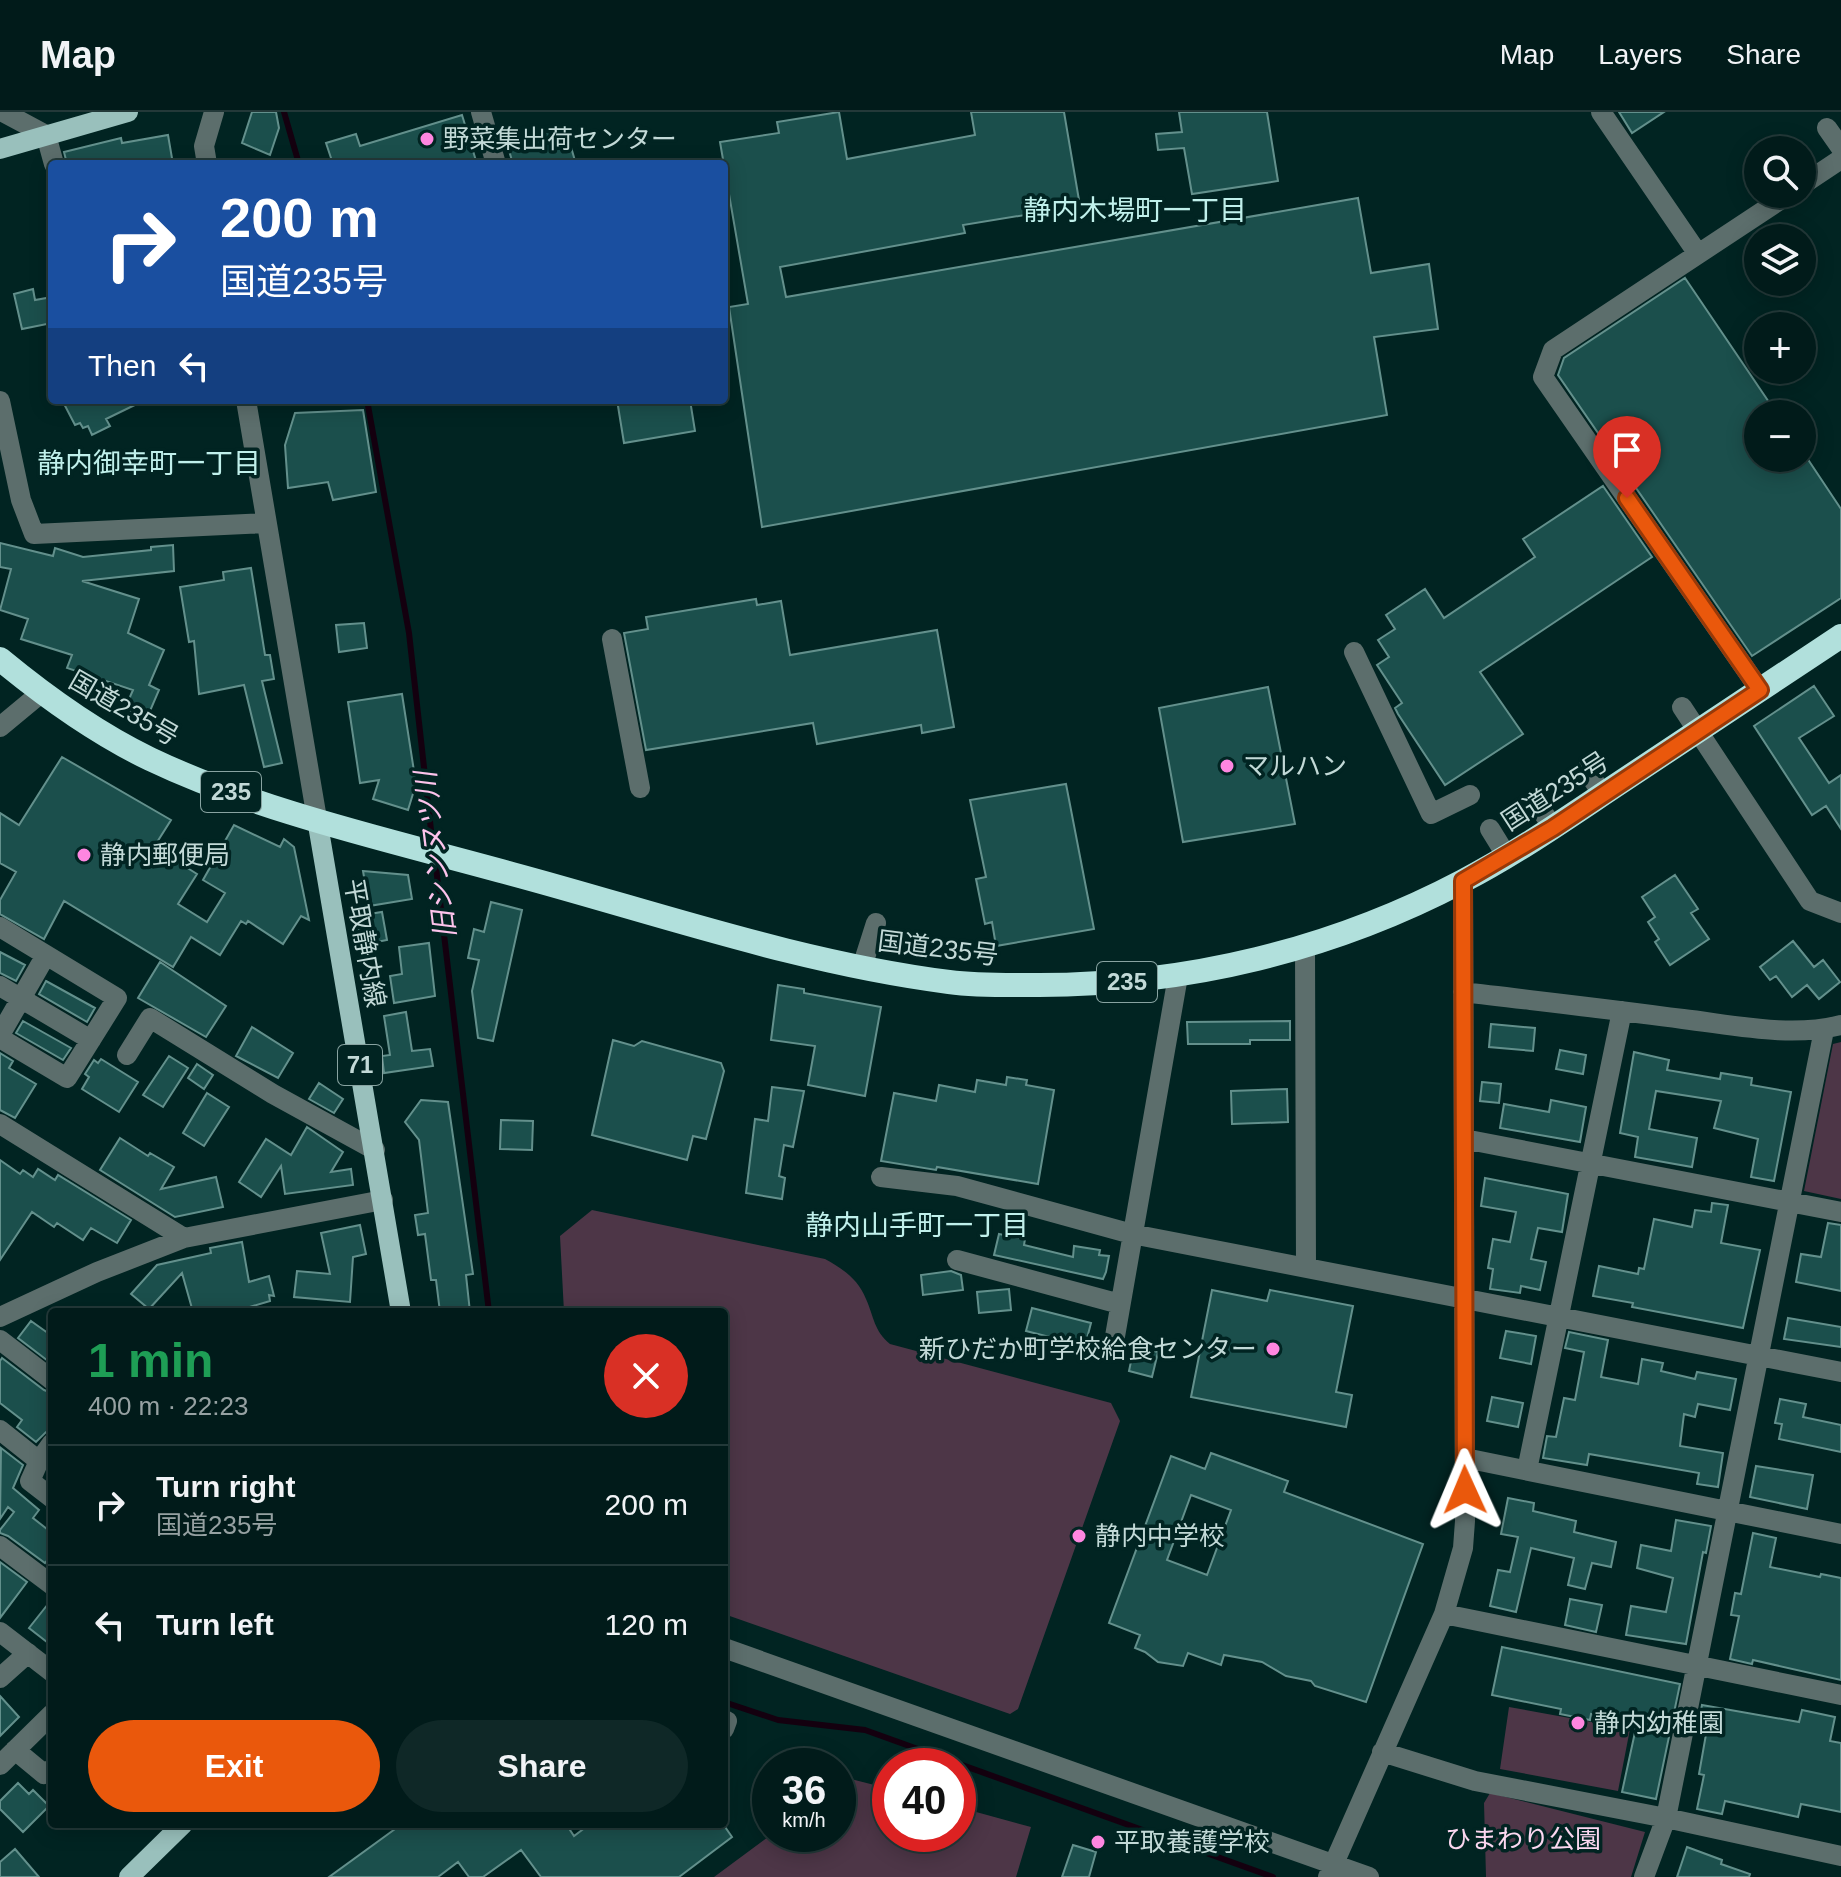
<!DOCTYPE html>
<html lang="en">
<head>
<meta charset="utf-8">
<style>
  :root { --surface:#011b1a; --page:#0f2827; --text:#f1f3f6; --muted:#96a1a2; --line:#233939; --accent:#ea580c }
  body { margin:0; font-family:Arial,"Noto Sans JP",sans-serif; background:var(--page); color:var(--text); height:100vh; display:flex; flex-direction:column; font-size:30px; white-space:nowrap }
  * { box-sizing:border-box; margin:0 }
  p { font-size:26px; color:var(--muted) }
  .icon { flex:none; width:44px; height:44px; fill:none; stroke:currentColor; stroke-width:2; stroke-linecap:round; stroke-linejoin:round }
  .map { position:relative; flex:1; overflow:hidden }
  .drawer { position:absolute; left:48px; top:1196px; width:680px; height:520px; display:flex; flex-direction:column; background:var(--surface); border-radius:8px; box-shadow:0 4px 20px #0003,0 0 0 2px var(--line) }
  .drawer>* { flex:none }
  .banner { position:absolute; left:48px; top:48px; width:680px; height:244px; border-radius:8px; box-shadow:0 4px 20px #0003,0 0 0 2px var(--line); background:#1a4fa0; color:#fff; overflow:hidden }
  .fabs { position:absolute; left:1744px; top:24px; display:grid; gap:16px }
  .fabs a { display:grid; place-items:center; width:72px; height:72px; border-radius:50%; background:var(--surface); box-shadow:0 4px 20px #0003,0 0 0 2px var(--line); font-size:40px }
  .speed { position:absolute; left:752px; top:1636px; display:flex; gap:16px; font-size:40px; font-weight:700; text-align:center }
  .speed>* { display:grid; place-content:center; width:104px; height:104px; border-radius:50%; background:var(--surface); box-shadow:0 4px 20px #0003,0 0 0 2px var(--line); line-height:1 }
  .speed small { font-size:20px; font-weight:400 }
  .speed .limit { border:12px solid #d22; background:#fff; color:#111 }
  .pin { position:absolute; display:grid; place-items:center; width:68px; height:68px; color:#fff; margin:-82px -34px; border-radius:50% 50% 50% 0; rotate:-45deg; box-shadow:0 0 8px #0007 }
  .pin .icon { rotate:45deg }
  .me { position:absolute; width:88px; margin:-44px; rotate:359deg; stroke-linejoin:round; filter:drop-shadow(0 0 6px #0008) }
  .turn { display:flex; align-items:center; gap:28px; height:168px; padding:0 40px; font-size:36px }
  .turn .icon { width:104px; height:104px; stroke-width:2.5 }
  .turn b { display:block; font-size:56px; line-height:68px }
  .then { display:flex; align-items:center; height:76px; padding:0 40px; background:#0003; gap:16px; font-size:30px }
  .round { display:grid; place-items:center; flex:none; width:84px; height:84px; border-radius:42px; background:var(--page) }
  .overview { display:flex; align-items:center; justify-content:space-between; height:136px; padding:0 40px }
  h1 { font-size:48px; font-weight:600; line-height:60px; color:#1e9e55 }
  .primary-button { display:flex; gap:16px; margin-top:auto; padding:16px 40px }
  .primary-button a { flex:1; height:92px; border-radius:48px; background:var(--accent); color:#fff; font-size:32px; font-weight:600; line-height:92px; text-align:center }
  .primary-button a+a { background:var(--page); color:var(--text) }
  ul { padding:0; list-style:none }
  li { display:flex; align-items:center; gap:24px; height:120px; padding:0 40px; border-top:2px solid var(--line) }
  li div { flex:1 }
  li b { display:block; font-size:30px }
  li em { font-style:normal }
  header { display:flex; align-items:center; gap:48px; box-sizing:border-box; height:112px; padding:0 40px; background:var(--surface); border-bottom:2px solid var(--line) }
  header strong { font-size:38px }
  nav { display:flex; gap:44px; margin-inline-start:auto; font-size:28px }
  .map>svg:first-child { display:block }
  .green { fill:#4d3647 }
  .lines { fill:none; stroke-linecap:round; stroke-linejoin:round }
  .stream { stroke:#14000f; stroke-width:6 }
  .building { fill:#1b4f4c; stroke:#63908c; stroke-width:2; fill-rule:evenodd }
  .minor { stroke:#5c6e6c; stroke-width:20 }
  .major { stroke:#99c0bc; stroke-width:20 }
  .highway { stroke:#b1e0dc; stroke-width:24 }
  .route-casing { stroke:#983908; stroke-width:20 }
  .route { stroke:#ea580c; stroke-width:14 }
  .poi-dot { fill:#fe86e0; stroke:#012422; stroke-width:3 }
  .labels { text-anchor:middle; stroke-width:7; stroke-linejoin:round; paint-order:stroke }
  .shield { fill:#012422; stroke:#88a3a1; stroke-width:2 }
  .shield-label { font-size:24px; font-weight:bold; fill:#c2d9d7 }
  .poi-label { font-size:26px; fill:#c2d9d7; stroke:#012422; text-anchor:start }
  .street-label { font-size:26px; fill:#c2d9d7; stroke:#012422 }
  .park-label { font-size:26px; fill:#fbd7f0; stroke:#012422 }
  .neighbourhood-label { font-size:28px; fill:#c0f0eb; stroke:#012422 }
  .water-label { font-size:28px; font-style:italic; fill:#fdc3ec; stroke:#012422 }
</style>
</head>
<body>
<header>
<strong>Map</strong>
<nav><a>Map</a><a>Layers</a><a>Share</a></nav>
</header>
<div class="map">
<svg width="1841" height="1765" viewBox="0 0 1841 1765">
  <rect width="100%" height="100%" fill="#012422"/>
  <path class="green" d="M1841 930V1087L1804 1079 1833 932Z
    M592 1098 825 1147C843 1157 858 1167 866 1187 874 1205 874 1219 890 1232L1111 1291 1120 1309 1018 1597 1010 1602 724 1502V1200H564L560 1124Z
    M1509 1595 1630 1617 1618 1679 1500 1657Z
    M847 1666 890 1677V1722H958V1695L1031 1715 1016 1765H714L772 1722H838V1672Z
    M1490 1681 1645 1720 1631 1765H1486L1484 1691Z"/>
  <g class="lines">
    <path class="stream" d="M284 0 299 52
      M367 288 409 521 433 736
      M435 747 489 1200
      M724 1590 778 1608 865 1618 1273 1765"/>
  </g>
  <path class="building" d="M252 0H276L279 16 270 43 242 31Z
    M839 0 847 47 975 23 971 0H1064L1080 94 963 113 965 121 780 155 786 185 1358 86 1371 161 1429 152 1438 217 1374 225 1387 303 762 415 729 195 748 192 720 30 779 21 777 10Z
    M1179 0H1267L1278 69 1192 82 1184 36 1158 38 1156 22 1182 20Z
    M1619 0H1664L1632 21Z
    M462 3 477 52H333L326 31 356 22 360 34Z
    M565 15 576 52H513L507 32Z
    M168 23 173 52H67L64 40 121 26 122 31Z
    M1685 166 1777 302H1758V346H1807L1841 397V486L1752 544 1558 263 1564 246Z
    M33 177 35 188 52 185V211L22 217 14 182Z
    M62 288H145L106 307 110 314 92 323 88 314 83 316 80 311 75 313Z
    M617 288H690L695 319 624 331Z
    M363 298 376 380 333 388 328 370 288 376 285 333 295 301Z
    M1603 374 1652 445 1480 560 1523 622 1445 673 1398 602 1395 596 1402 591 1377 553 1389 545 1378 528 1395 517 1386 503 1425 477 1444 506 1535 445 1523 427Z
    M0 431 53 444 55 436 83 445 151 438V435L173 433 174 459 82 469 139 487 128 521 164 538 149 573 159 578 147 606 125 596 133 578 67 556 72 543 21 527 28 507 0 498 11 457 0 455Z
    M251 456 265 543H270L274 567 262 569 282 651 264 655 244 573 199 582 194 529 189 530 180 475 224 468 223 460Z
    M756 487 757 493 781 489 790 543 937 518 954 615 922 621 921 613 817 632 813 611 646 638 624 521 648 517 646 505Z
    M364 511 367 536 339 540 336 513Z
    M1814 574 1834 604 1799 626 1829 671 1841 663V717L1826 694 1812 703 1754 614Z
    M1268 575 1295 712 1183 730 1159 596Z
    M402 582 416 672 408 698 373 687 379 668 360 671 348 590Z
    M62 645 171 708 154 735 197 762 178 792 207 810 225 781 203 768 234 713 280 735 284 727 294 735 309 808 301 804 283 832 248 809 246 812 241 809 220 843 191 825 173 855 64 789 44 827 0 802V788L16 760 0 751V701L19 713Z
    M1066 672 1094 817 996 834 992 810 985 812 976 767 986 765 970 688Z
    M363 759 408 763 412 787 369 794Z
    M1675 763 1698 797 1691 801 1709 827 1670 853 1655 830 1659 827 1648 810 1655 805 1642 785Z
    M491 790 522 798 493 929 478 926 472 879 479 848 468 846 474 817 484 820Z
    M382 800 387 828 361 833 356 804Z
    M1793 829 1814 855 1823 848 1840 870 1819 887 1807 873 1792 885 1776 864 1770 868 1760 855Z
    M429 831 435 884 394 891 390 864 402 862 399 835Z
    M0 840 25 853 16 869 0 861Z
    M160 850 226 894 206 925 138 886Z
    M46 869 95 896 87 910 39 882Z
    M778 873 804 877V881L881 895 865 984 808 973 815 934 771 928Z
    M406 900 412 939 430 937 433 954 384 961 382 944 390 943 384 904Z
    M23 909 71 936 63 948 16 921Z
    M1290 909V928H1250V932H1188L1187 910Z
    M1491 912 1535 916 1533 939 1489 935Z
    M252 915 293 941 278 966 236 944Z
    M613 928 634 934 642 929 721 951 724 959 706 1027 693 1024 687 1048 592 1023Z
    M1560 938 1586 943 1583 962 1556 957Z
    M1634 940 1669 948 1667 958 1720 967 1721 961 1752 966 1751 973 1791 980 1774 1069 1751 1065 1758 1027 1714 1016 1721 989 1656 979 1649 1017 1697 1026 1692 1055 1635 1045 1638 1025 1620 1021Z
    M0 941 13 949 9 956 36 972 15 1006 0 998Z
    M169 944 188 956 163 995 143 983Z
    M101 947 138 970 119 1000 82 977 89 965 85 962 94 948 98 951Z
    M197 952 213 963 204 977 188 966Z
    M1007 965 1027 968 1026 973 1054 978 1038 1072 937 1055 936 1058 881 1049 894 981 936 989 939 973 975 980 977 968 1006 973Z
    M1482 970 1501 972 1499 991 1480 989Z
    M319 971 343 987 334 1001 309 987Z
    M772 975 804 979 793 1035 784 1033 779 1064 785 1066 782 1087 746 1081 755 1007 768 1009Z
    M1287 977 1288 1010 1232 1012 1231 979Z
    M207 981 229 995 204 1034 183 1021Z
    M421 988 448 990 473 1162 466 1163 470 1200H440L436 1168H431L425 1122 418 1123 415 1103 428 1101 419 1028 405 1010Z
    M1551 988 1586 995 1580 1030 1500 1016 1504 992 1549 1000Z
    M501 1008 533 1009 532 1038 500 1037Z
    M307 1015 343 1040 331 1060 351 1057 353 1073 285 1082 281 1054 261 1085 239 1070 266 1027 291 1043Z
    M120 1026 148 1044 150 1041 174 1055 161 1077 216 1065 223 1095 175 1105 100 1058Z
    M0 1048 20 1062 23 1058 33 1065 38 1057 55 1068 58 1063 131 1108 117 1131 91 1116 83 1128 57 1111 54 1115 32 1100 0 1148Z
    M1485 1066 1568 1082 1562 1120 1538 1116 1531 1147 1546 1150 1540 1178 1521 1174 1520 1181 1490 1177 1493 1157 1488 1156 1493 1127 1510 1130 1516 1100 1481 1094Z
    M1712 1091 1728 1093 1721 1131 1760 1138 1743 1216 1632 1195 1633 1191 1593 1184 1599 1154 1638 1162 1639 1156 1644 1157 1654 1107 1692 1115 1695 1098 1711 1100Z
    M1828 1111 1841 1113V1179L1796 1170 1801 1142 1821 1145Z
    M360 1113 366 1142 353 1145 350 1190 294 1185 297 1159 330 1162 321 1121Z
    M999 1122 1025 1127 1024 1133 1073 1145 1074 1134 1100 1138 1099 1143 1109 1144 1106 1160 1103 1167 994 1143Z
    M242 1130 249 1170 269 1164 274 1184 269 1183 270 1189 233 1200H193L182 1161 149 1197 131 1182 157 1153 211 1141 210 1136Z
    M951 1159 961 1163 963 1178 923 1183 921 1163Z
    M1009 1177 1011 1198 979 1201 977 1180Z
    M1212 1178 1267 1189 1270 1178 1353 1194 1336 1280 1352 1283 1346 1315 1191 1285Z
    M1032 1196 1091 1211 1085 1234 1026 1219Z
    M1788 1206 1841 1215V1235L1784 1227Z
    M31 1209 52 1224V1252L18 1226Z
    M1506 1219 1536 1224 1531 1252 1500 1246Z
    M1569 1220 1608 1228 1601 1265 1638 1272 1642 1247 1663 1251 1661 1259 1695 1267 1697 1260 1736 1267 1730 1298 1698 1292 1695 1305 1684 1302 1680 1334 1723 1341 1718 1375 1697 1372 1699 1361 1589 1342 1587 1353 1543 1346 1547 1324 1556 1325 1564 1286 1575 1288 1584 1240 1565 1236Z
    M1134 1235 1158 1240 1152 1265 1129 1259Z
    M2 1246 44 1278 52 1281V1318L46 1320 36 1330 17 1315 22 1308 0 1291V1249Z
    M1492 1285 1523 1291 1518 1315 1487 1309Z
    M1780 1287 1806 1292 1803 1305 1841 1313V1340L1779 1327 1782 1312 1775 1311Z
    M1 1336 23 1353 13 1376 39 1398 33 1406 52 1421V1442L45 1451 8 1424 0 1421V1418L14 1400 8 1395 0 1407Z
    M1211 1341 1288 1369 1284 1380 1423 1432 1366 1590 1315 1574 1311 1569 1286 1564 1262 1550 1224 1543 1221 1553 1188 1541 1183 1554 1158 1550 1145 1540 1135 1536 1140 1523 1109 1511 1171 1344 1205 1357ZM1191 1383 1231 1398 1207 1463 1167 1448Z
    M1756 1354 1813 1363 1807 1397 1750 1385Z
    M1508 1386 1534 1391 1533 1399 1576 1409 1574 1420 1616 1430 1611 1455 1592 1451 1585 1477 1568 1473 1574 1446 1531 1436 1516 1500 1490 1494 1498 1458 1510 1460 1518 1425 1501 1422Z
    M1676 1408 1711 1414 1706 1441 1703 1440 1686 1532 1626 1523 1631 1494 1666 1500 1673 1466 1637 1456 1641 1433 1671 1439Z
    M1753 1421 1776 1426 1770 1455 1820 1465 1821 1462 1841 1466V1568L1753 1548 1752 1552 1730 1547 1739 1504 1731 1503 1735 1481 1741 1482Z
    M0 1450 27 1470 0 1506Z
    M52 1487V1534L29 1516Z
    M1570 1487 1602 1493 1596 1520 1565 1513Z
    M1502 1535 1680 1572 1656 1687 1622 1680 1637 1611 1591 1602 1590 1608 1560 1602 1561 1597 1492 1583Z
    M0 1584 19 1605 0 1624Z
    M1702 1593 1799 1610 1802 1598 1835 1605 1830 1629 1841 1631V1700L1801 1692 1798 1705 1725 1689 1722 1702 1697 1697 1704 1663 1699 1662 1708 1611 1699 1609Z
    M18 1671 29 1682 33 1678 49 1694 23 1720 0 1697V1689Z
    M402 1712H566L574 1724 590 1712H723L732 1725 679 1765H541L521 1738 483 1765H469L458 1750 438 1765H329Z
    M1073 1733 1096 1740 1089 1765H1062Z
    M1687 1735 1722 1748 1721 1752 1750 1762 1749 1765H1677Z
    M15 1737 39 1765H0V1750Z"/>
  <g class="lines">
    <path class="minor" d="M3 0 46 23 54 52
      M481 0 496 52
      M1601 0 1698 142
      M1827 16 1841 36
      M207 52 204 34 214 0
      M1802 73 1841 47
      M246 288 317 707
      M0 289 21 388 34 422 266 411
      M612 527 640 676
      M1354 540 1431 702 1470 683
      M1760 578 1543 265 1553 238 1789 82
      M1682 595 1810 789 1841 801
      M0 615 41 581
      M1586 658 1603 682
      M1535 688 1553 716
      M1490 717 1506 743
      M0 815 117 886 67 966 0 926
      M1305 835 1306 1156
      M862 855 876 811
      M0 874 91 928
      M1463 880C1537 889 1610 897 1683 907 1734 913 1791 926 1841 913
      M0 923 46 843
      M127 943 150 906 273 982 375 1038
      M0 1012 184 1126
      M1464 1027 1841 1100
      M881 1065 957 1074 1132 1122 1841 1260
      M957 1148 1120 1192
      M0 1205 97 1160 184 1126 383 1088
      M0 1228 52 1268
      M1114 1230 1178 864
      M0 1318 39 1349
      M52 1331 39 1349 30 1369 52 1386
      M1465 1346 1841 1422
      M1527 1358 1622 899
      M0 1434 52 1473
      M1444 1502 1841 1583
      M0 1520 52 1560
      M724 1536 1369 1765
      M0 1566 28 1541
      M724 1617 727 1609
      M15 1638 44 1662 52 1657
      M1382 1640 1475 1669 1666 1706 1841 1744
      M0 1653 52 1602
      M1328 1765 1444 1502 1463 1436 1465 1409 1463 769
      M1644 1765 1666 1706 1824 918"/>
    <path class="major" d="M0 37 128 0
      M317 707 401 1200
      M129 1765 183 1712"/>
    <path class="highway" d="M0 547C46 585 96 621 150 647 261 700 393 729 512 762 657 801 800 851 949 870 979 874 1010 873 1039 873 1187 873 1332 838 1463 769 1519 740 1571 703 1624 668 1697 620 1769 572 1841 524"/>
  </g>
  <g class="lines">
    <g class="route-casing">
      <path id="route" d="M1465 1378 1463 769 1553 716 1760 578 1627 386"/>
    </g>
    <use href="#route" class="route"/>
  </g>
  <g class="poi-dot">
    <circle cx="427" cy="27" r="8"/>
    <circle cx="1227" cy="654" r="8"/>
    <circle cx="84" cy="743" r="8"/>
    <circle cx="1273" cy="1237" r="8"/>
    <circle cx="1079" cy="1424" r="8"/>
    <circle cx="1578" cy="1611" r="8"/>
    <circle cx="1098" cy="1730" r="8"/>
  </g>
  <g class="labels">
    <g class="shield">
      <rect x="201" y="660" width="60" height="40" rx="6"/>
      <rect x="1097" y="850" width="60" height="40" rx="6"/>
      <rect x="338" y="933" width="44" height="40" rx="6"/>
    </g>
    <g class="shield-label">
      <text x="231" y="688">235</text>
      <text x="1127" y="878">235</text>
      <text x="360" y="961">71</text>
    </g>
    <g class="poi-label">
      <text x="443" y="36">野菜集出荷センター</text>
      <text x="1243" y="663">マルハン</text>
      <text x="100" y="752">静内郵便局</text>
      <text x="1257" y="1246" text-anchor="end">新ひだか町学校給食センター</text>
      <text x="1095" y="1433">静内中学校</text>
      <text x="1594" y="1620">静内幼稚園</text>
      <text x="1114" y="1739">平取養護学校</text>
    </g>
    <g class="street-label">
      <text transform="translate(124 596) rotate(30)" y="9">国道235号</text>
      <text transform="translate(1555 679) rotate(-33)" y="9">国道235号</text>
      <text transform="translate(365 831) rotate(80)" y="9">平取静内線</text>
      <text transform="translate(938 836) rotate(7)" y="9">国道235号</text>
    </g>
    <g class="park-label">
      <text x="1523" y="1736">ひまわり公園</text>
    </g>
    <g class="neighbourhood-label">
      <text x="1135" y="108">静内木場町一丁目</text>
      <text x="149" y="361">静内御幸町一丁目</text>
      <text x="917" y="1123">静内山手町一丁目</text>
    </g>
    <g class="water-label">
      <text transform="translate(435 743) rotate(-97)" y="10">旧シンヌツ川</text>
    </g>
  </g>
</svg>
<div class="fabs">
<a><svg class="icon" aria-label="search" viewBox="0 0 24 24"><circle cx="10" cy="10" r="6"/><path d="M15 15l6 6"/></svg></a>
<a><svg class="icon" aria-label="layers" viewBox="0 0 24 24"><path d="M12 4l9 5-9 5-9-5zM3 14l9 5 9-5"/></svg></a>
<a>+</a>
<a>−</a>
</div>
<div class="speed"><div>36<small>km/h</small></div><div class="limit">40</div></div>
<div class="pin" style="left:1627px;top:386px;background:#d93025"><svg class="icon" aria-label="arrive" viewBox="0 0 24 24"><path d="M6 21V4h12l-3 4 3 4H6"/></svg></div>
<svg class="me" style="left:1465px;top:1378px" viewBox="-20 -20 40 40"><path d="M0-17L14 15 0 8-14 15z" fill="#ea580c" stroke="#fff" stroke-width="4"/></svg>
<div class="banner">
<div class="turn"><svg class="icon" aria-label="right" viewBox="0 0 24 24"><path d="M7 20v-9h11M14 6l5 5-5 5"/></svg><div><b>200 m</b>国道235号</div></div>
<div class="then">Then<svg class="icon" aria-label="left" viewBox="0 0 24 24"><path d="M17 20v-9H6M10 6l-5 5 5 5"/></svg></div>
</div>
<section class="drawer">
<div class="overview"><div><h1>1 min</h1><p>400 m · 22:23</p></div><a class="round" style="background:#d93025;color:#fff"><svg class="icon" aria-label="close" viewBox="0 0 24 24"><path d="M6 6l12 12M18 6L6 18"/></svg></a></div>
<ul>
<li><svg class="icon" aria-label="right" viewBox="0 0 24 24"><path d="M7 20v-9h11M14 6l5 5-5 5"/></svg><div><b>Turn right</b><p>国道235号</p></div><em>200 m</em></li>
<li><svg class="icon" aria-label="left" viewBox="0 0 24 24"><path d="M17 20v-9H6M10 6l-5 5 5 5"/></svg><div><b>Turn left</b></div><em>120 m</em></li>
</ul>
<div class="primary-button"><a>Exit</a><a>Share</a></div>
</section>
</div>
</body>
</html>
